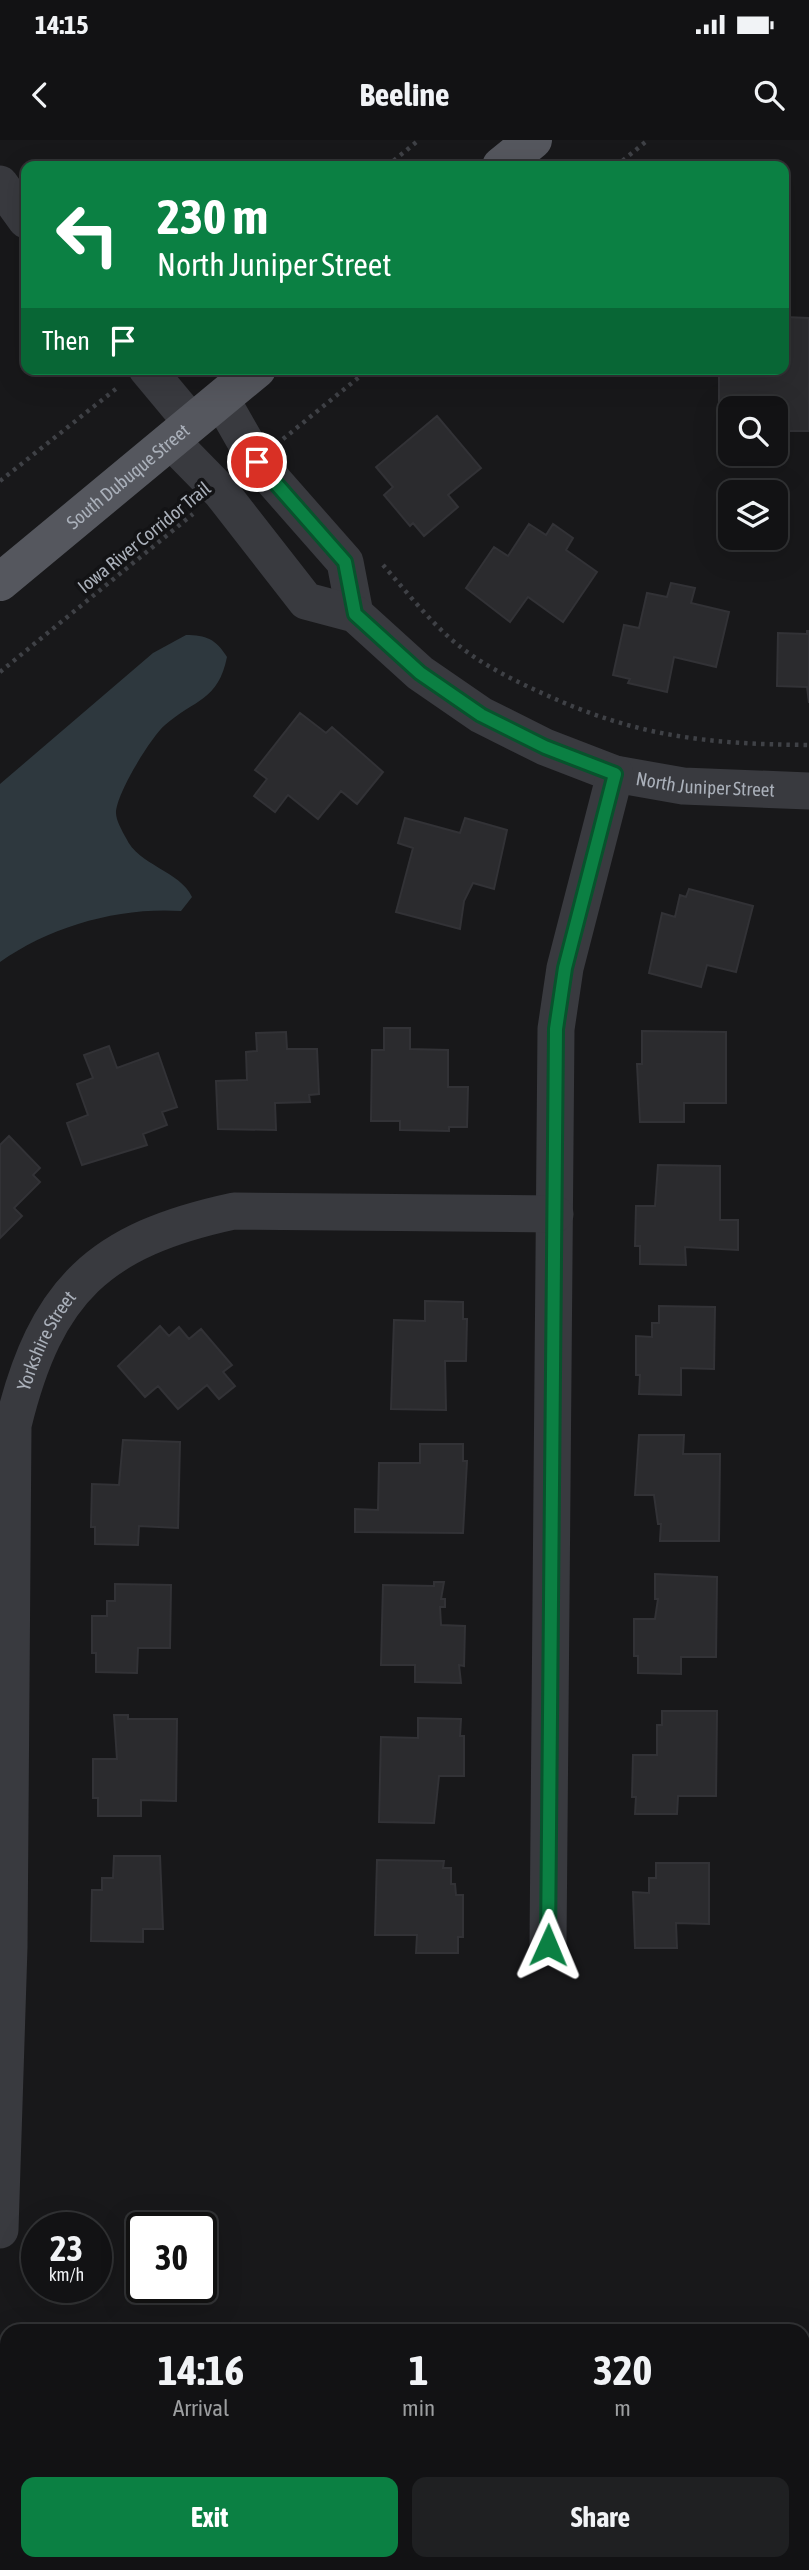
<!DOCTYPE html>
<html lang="en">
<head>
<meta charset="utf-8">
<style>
  :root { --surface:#121214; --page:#1f2022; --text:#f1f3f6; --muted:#9c9ea0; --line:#313234; --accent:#0b8043 }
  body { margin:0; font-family:"Asap Condensed",sans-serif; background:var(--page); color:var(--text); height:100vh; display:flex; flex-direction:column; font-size:26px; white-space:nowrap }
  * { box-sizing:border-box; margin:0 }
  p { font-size:23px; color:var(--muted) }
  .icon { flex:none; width:38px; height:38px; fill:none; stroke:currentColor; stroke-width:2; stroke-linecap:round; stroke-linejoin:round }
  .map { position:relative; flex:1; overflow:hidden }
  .sheet { position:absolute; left:0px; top:2184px; width:810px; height:247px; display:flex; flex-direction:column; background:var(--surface); border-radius:21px 21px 0 0; box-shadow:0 7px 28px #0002,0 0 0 2px var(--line) }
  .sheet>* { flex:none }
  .hud { position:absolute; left:21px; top:21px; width:768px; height:214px; border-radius:14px; box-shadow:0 7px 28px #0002,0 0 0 2px var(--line); background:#0b8043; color:#fff; overflow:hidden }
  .fabs { position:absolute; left:718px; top:256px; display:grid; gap:14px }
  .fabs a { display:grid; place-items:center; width:70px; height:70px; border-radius:14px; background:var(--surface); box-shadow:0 7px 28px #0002,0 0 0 2px var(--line); font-size:35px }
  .speed { position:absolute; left:21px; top:2072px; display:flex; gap:14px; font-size:35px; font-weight:700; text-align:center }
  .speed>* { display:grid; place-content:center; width:91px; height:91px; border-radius:50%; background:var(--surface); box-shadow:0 7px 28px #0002,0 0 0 2px var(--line); line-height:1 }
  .speed small { font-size:18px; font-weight:400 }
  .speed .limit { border:4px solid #111; border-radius:10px; background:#fff; color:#111 }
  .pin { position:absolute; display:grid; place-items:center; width:60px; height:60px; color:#fff; margin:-30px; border:4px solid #fff; border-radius:50%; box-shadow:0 2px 7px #0007 }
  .me { position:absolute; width:77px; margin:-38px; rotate:1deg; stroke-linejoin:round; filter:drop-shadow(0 0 5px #0008) }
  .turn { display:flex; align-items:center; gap:24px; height:147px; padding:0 21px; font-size:32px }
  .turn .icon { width:91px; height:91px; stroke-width:2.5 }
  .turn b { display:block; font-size:49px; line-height:60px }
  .then { display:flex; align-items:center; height:66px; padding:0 21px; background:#0003; gap:14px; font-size:26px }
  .eta { display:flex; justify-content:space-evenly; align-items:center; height:119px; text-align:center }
  .eta b { font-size:42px; font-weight:700; line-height:49px }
  .cta { display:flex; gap:14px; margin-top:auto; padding:14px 21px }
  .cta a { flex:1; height:80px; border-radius:14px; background:var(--accent); color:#fff; font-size:28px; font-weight:700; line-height:80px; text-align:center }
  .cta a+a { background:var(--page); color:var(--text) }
  .status { display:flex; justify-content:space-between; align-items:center; height:49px; padding:0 35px; background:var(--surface); direction:ltr }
  .status svg { height:19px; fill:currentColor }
  header { display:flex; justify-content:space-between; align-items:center; height:91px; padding:0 21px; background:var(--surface); font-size:32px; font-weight:700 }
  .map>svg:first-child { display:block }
  .water { fill:#2e383e }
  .building { fill:#2b2b2e; stroke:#323236; stroke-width:2 }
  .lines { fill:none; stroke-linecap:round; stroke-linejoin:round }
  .path { stroke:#3f4146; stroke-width:4.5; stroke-dasharray:3.5 5; stroke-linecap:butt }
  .minor { stroke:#393a3f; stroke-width:37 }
  .major { stroke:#55575e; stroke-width:38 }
  .route-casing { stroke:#07532c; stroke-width:18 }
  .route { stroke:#0b8043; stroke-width:12 }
  .labels { text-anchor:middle; stroke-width:7; stroke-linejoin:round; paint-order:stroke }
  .street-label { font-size:19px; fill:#aab0ba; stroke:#131315 }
</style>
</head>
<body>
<div class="status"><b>14:15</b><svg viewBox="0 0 49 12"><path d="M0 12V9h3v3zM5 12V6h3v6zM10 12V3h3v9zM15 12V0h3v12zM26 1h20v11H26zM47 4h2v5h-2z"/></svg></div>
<header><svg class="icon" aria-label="back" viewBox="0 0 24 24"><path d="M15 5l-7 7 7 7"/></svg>Beeline<svg class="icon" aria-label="search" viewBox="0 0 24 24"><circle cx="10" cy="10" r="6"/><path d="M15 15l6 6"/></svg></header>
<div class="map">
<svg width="809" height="2430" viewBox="0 0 809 2430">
  <rect width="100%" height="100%" fill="#18181a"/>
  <path class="water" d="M186 495C206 495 216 499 227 517 218 561 195 559 165 585 151 597 116 654 116 673 116 680 122 691 126 698 138 725 180 731 192 757L181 771C119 767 51 786 0 822V644L153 513Z"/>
  <path class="building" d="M784 177 809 178V291H775V268H730V290H719V229H784Z
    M437 276 481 328 448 355 458 367 424 396 413 383 410 386 384 355 393 347 376 327Z
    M529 384 546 395 553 384 573 398 566 410 597 432 563 482 528 457 510 482 466 448 494 407 508 416Z
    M671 443 695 448 691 463 729 472 716 527 674 517 667 552 628 543 630 539 613 535 624 485 639 488 647 453 667 457Z
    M807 491H809V563L807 547 777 546 778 493 807 494Z
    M300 573 326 593 332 587 383 632 357 664 341 651 318 679 288 655 275 672 254 656 267 639 255 630Z
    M405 678 460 693 465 678 507 690 494 749 473 743 464 761 460 789 396 772 413 708 398 703Z
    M689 749 753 766 736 832 707 825 701 847 649 833 662 773 675 777 680 755 686 757Z
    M384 888H410V909L448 910V947H468L467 987H449V991L400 990V981H371L372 910H384Z
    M642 891 726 892V963H684V982H640L637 924H642Z
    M286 892 287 909H317L319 954 309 955 310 962 275 963 276 990 218 989 216 941 247 940 246 912 257 911 256 893Z
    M109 906 117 928 158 913 177 967 162 972 167 985 143 994 147 1005 82 1025 67 983 88 975 77 944 93 938 84 915Z
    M9 996 40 1028 33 1035 40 1042 14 1068 22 1076 0 1098V1005Z
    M658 1025 720 1026V1080H738V1110L685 1107 686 1125 640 1124V1106H635L636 1066H655Z
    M425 1161 463 1162V1179H467L466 1221H445L446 1270 391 1269 394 1180 425 1181Z
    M659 1166 715 1167 714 1229 681 1228V1255L639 1254 640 1235H636V1196L652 1197V1183H659Z
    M160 1186 169 1196 179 1187 189 1199 201 1189 232 1225 223 1232 235 1246 219 1259 207 1245 178 1269 158 1246 145 1257 118 1226Z
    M639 1295H684L683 1314H720L719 1401H660L661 1384H658L654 1355H635Z
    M123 1300 180 1302 178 1388 139 1386 138 1405 95 1404V1387H91L92 1344 119 1345Z
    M420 1304H463V1321H467L463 1393 355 1392V1369L378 1370 379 1323H420Z
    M655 1434 717 1437 716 1517H681V1534L638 1533V1516H634V1479H655L658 1459H655Z
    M434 1442H444L441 1459H445V1467H440L441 1485 465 1486 464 1526 459 1525 461 1543 415 1542V1525H381L383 1445 434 1446Z
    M115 1444 171 1445 170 1508H138L137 1533 96 1532V1513H92V1476H107V1461H115Z
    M662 1571H717L716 1656H678L677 1674H635L636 1657H632L633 1615H657V1585H662Z
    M114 1575H128V1579H177L176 1661 141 1660V1676H98V1658H93V1619H117Z
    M418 1578 461 1579 460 1596H464V1636H439L434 1683 379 1682 381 1597 418 1598Z
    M114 1716H160L163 1789H143V1802L91 1801 92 1750H102V1738H113Z
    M377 1720 444 1721 443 1728H451V1744H455L456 1755H463V1797H458V1813H416L417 1795H375Z
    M656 1723H709V1784L676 1783 677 1808H635L633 1752 649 1753V1738H656Z"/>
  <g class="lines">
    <path class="path" d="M387 26 419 0
      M616 26 648 0
      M283 299 369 229
      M0 341 117 248
      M383 425C405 450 427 478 452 500 480 524 511 539 544 554 638 597 707 604 809 605
      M0 532 193 374"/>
    <g class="minor">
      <path d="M0 44 26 80"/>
      <path d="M147 229 192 283"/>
      <path d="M221 259 257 322 345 422 355 474"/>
      <path id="s1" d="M171 301 221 352 306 461 355 474 420 533 481 575 545 607 615 634 683 646 809 651"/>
      <path d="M548 1805 556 889 565 828 615 634"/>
      <path id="s2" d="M0 2090 9 1807 13 1285C46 1150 99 1100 234 1071L555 1074"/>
      <path d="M548 2430V2424"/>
    </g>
    <g class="major">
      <path d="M501 26 533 0"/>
      <path id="s3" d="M0 442 257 229"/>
    </g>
  </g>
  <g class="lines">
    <g class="route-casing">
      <path id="route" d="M257 322 345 422 355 474 420 533 481 575 545 607 615 634 565 828 556 889 548 1805"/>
    </g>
    <use href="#route" class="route"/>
  </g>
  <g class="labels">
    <g class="street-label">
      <text dy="7" stroke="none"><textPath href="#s3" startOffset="166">South Dubuque Street</textPath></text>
      <text transform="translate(144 397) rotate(-39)" y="7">Iowa River Corridor Trail</text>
      <text dy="7" stroke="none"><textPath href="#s1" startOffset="660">North Juniper Street</textPath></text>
      <text dy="7" stroke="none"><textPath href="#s2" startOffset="896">Yorkshire Street</textPath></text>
    </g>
  </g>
</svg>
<div class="fabs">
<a><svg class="icon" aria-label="search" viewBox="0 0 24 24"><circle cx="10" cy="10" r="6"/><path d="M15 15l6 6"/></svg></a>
<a><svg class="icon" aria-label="layers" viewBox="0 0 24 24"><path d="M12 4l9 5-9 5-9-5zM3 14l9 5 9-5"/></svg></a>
</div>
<div class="speed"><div>23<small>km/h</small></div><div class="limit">30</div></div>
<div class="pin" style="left:257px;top:322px;background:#d93025"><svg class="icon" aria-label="arrive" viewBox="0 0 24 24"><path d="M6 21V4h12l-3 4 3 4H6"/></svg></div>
<svg class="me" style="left:548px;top:1805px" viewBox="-20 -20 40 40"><path d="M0-17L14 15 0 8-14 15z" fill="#0b8043" stroke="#fff" stroke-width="4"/></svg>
<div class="hud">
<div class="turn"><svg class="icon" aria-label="left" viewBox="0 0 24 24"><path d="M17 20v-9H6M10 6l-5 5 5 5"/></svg><div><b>230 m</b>North Juniper Street</div></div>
<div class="then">Then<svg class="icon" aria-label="arrive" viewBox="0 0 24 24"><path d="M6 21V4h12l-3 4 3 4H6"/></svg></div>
</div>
<section class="sheet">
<div class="eta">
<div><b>14:16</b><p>Arrival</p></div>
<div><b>1</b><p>min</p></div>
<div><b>320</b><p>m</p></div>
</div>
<div class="cta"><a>Exit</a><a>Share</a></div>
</section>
</div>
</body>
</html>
